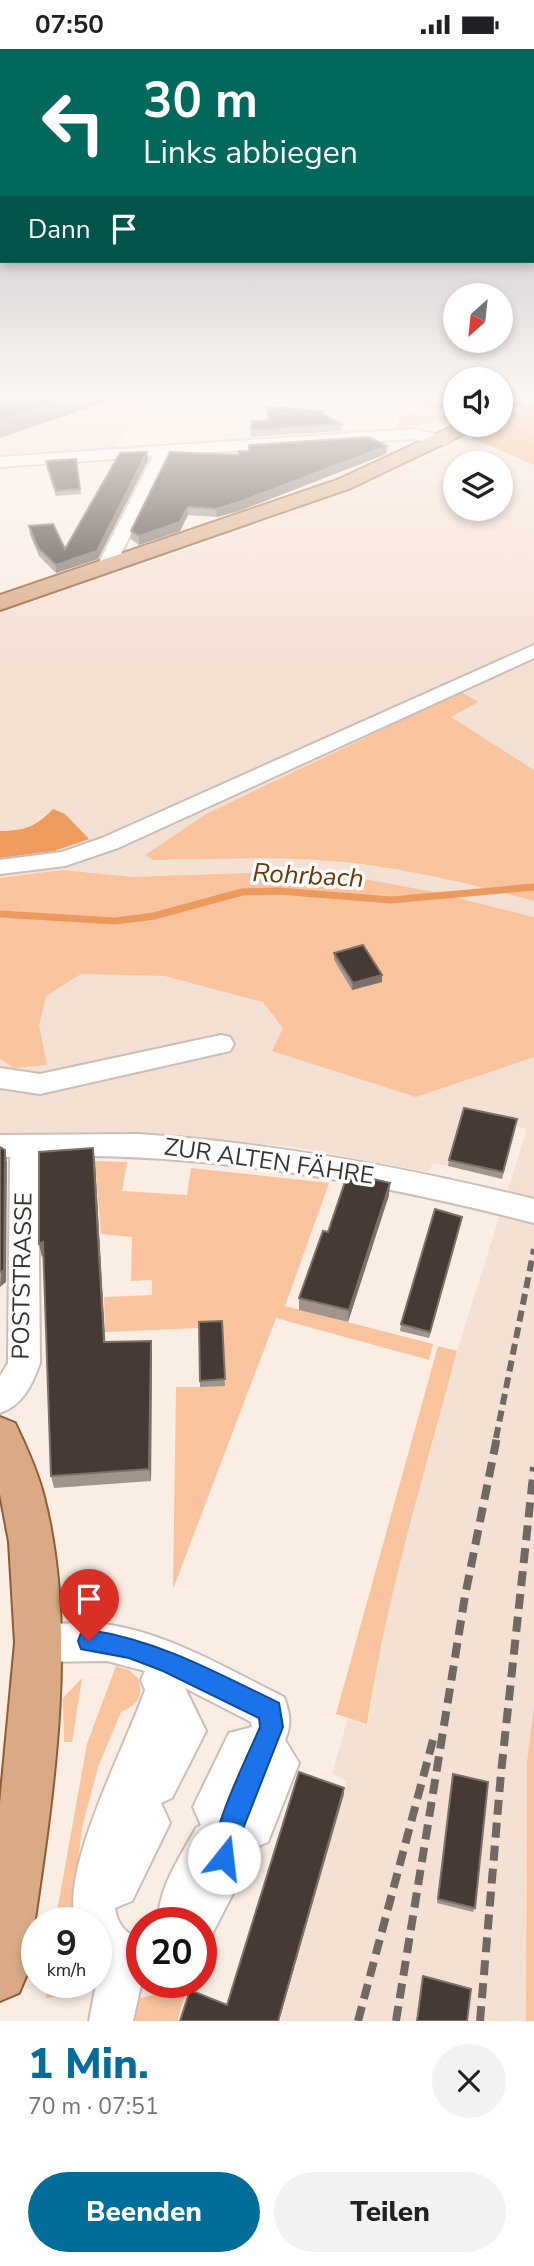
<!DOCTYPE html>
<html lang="de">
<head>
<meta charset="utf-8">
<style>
  :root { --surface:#fff; --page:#f2f2f2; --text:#202124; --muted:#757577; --accent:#026d9a }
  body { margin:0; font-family:"Nunito Sans",sans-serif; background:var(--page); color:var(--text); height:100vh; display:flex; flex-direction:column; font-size:26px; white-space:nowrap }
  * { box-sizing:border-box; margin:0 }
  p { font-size:23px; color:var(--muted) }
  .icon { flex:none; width:38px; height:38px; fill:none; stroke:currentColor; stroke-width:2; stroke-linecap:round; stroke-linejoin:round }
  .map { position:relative; height:1972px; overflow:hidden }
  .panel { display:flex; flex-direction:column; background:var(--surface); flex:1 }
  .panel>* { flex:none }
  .top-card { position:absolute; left:0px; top:0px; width:536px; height:214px; box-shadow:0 4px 10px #0003; background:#00695c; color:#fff; overflow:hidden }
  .needle { width:46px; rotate:207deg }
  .controls { position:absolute; left:443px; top:234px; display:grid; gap:14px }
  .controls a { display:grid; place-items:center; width:70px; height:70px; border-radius:50%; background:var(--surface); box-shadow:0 4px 10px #0003; font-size:35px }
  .speed { position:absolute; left:21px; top:1858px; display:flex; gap:14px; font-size:35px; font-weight:700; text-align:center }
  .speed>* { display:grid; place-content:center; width:91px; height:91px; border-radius:50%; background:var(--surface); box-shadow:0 4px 10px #0003; line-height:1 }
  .speed small { font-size:18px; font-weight:400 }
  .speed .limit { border:10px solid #d22; background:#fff; color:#111 }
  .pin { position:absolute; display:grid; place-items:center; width:60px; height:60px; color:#fff; margin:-72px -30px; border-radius:50% 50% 50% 0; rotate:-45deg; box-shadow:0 0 7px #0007 }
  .pin .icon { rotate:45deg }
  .me { position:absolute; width:77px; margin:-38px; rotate:16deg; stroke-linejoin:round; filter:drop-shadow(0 0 5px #0008) }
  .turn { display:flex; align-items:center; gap:24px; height:147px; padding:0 28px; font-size:32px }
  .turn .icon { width:91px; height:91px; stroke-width:2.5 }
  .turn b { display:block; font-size:49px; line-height:60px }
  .then { display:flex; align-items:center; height:66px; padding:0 28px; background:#0003; gap:14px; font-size:26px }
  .round { display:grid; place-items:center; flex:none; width:74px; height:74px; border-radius:37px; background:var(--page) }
  .overview { display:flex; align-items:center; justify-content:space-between; height:119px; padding:0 28px }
  h1 { font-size:42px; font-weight:800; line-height:52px; color:var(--accent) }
  .action { display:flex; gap:14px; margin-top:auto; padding:14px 28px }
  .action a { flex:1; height:80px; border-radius:42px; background:var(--accent); color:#fff; font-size:28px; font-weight:800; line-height:80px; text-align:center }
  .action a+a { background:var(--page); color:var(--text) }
  .status { display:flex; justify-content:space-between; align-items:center; height:49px; padding:0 35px; background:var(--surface); direction:ltr }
  .status svg { height:19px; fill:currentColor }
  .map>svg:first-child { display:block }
  .built { fill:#f5e0d4; fill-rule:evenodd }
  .green { fill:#f9c39e }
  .forest { fill:#ee9b5f }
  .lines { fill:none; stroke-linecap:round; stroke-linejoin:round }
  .stream-far1 { stroke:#eb995c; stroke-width:5 }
  .stream { stroke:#eb995c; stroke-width:7 }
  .minor-casing { stroke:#cbbeb6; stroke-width:4 }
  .major-casing { stroke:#915c33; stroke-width:4 }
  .minor { fill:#fff; fill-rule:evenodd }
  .major { fill:#daaa86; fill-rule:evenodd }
  .rail-far2 { stroke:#706863; stroke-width:3.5; stroke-dasharray:7 3.5; stroke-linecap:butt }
  .rail-far1 { stroke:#706863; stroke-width:6; stroke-dasharray:11 6; stroke-linecap:butt }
  .rail { stroke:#706863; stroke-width:8; stroke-dasharray:15 8; stroke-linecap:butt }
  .wall { fill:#a0948c }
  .shaded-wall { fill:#7c7069 }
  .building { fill:#463b34; stroke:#7c7069; stroke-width:2 }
  .route { fill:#1a73e8; stroke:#114b97; stroke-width:2 }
  .labels { text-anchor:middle; stroke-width:7; stroke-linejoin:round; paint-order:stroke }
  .street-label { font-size:24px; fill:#38332f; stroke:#fff }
  .water-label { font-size:26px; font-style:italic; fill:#6d3808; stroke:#fff }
</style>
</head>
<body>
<div class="status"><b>07:50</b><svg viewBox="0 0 49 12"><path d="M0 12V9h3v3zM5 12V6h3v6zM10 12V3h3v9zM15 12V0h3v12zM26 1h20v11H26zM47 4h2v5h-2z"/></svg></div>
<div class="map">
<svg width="534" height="1972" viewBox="0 0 534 1972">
  <rect width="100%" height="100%" fill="#faede4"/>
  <path class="built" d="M0 345H152L109 405 0 413Z
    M534 349V1657L527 1713 526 1972H280L347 1732 332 1725 348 1669 368 1675 376 1615 401 1510 457 1302 527 1080 463 1066 448 1117 433 1115 427 1123 295 1098 140 1086 0 1087V564L227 487 399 422 500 376ZM455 415H500V460H455Z"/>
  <path class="green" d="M401 364 455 368V370L397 379Z
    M461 643 478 653 451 668 534 721V852C477 836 420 823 362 815 293 806 222 810 153 811L145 806 206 765Z
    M62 821 132 828 282 823 359 829 434 843 534 868V1008L416 1048 272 1002 283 979 263 953 165 927 81 925 46 947 39 976 47 1016 14 1019 0 1010V829Z
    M95 1112 127 1113 122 1142 187 1146 191 1119 329 1134 285 1257 433 1295 429 1311 276 1269 173 1540 176 1338H200L222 1278 105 1283 104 1248 152 1246V1231L131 1232 132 1188 101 1185Z
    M438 1297 457 1302C424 1426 386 1549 367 1675L336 1665Z
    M116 1617 129 1621 138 1629C144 1648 139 1655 121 1663L98 1718 82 1779 72 1862 76 1874H55L87 1695Z
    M82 1629 72 1693H64L63 1649Z
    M534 1657V1972H526L527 1713Z
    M48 1934H89L85 1943 46 1949Z
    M179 1940 186 1943 177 1972H129L136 1950Z"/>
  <path class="forest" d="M534 349V416L472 389 500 376Z
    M53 760 65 765 89 790 54 802 0 809V782C24 782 36 778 53 760Z"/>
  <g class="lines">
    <path class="stream-far1" d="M372 345 455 360
      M500 363 534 370"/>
    <path class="stream" d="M0 865 115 872 154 867 242 843 279 842 391 851 534 838"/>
    <g class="minor-casing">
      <path id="minor" d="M412 380 450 388 452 391 444 396 412 390 170 406 114 519 105 524 96 519 153 407 0 418V408Z
        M534 596V609L118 799 65 817 0 825V811L62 803 102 789Z
        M221 986 230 988 234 995 230 1002 40 1045 0 1039V1019L40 1025Z
        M139 1085C273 1094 404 1118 534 1150V1174C371 1132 207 1103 38 1107L40 1314C32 1336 23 1356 0 1364V1327L8 1314 10 1108H0V1086Z
        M95 1574C162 1580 225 1619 284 1648 290 1664 292 1675 285 1691L299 1714 268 1793 246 1802 239 1833 210 1889 201 1892V1874H158C158 1839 179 1810 196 1779L201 1776 193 1758 229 1684 252 1678 251 1673 185 1639 206 1682 172 1749 161 1754 170 1774 132 1852 115 1859C117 1875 126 1886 142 1890V1932L133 1972H89L100 1915 96 1912V1874H76C59 1820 126 1697 145 1641L141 1631 145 1622 107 1612 38 1613 25 1607 19 1594 25 1581 38 1575Z"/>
    </g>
    <g class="major-casing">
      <path id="major" d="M510 345H531L500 367V352Z
        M456 376H483L351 439 0 561V546L337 431Z
        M0 1368 15 1374C26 1397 38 1423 44 1448 82 1596 48 1776 27 1925L19 1944 0 1952V1754L15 1594 9 1493 0 1445Z"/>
    </g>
    <use href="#minor" class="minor"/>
    <use href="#major" class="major"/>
    <path class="rail-far2" d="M500 351 534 359"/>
    <path class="rail-far1" d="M496 1389 534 1200"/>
    <path class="rail" d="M358 1972 433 1691
      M396 1972 465 1547 497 1388
      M480 1972 501 1724 534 1418"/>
  </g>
  <path class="wall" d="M323 362V366L341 375V382L251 388V381L268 372Z
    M387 397 386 405 239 462 217 468 188 466 180 482 139 496 131 490V482L238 406 249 402Z
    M147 403 148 411 98 510 56 524 39 507 30 486 29 477 65 500Z
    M76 410 81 445 56 447 46 418V412Z
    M334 904 382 926V933L352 941 334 911Z
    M516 1077 502 1130 448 1117 449 1111Z
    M95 1112 105 1293 152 1304 151 1432 54 1439 51 1427 43 1206 42 1208Z
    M389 1146 348 1273 299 1261V1249L328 1183Z
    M462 1168 429 1289 400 1282 401 1275Z
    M222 1272 225 1337 200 1338 199 1273Z
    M453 1725 475 1859 473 1863 437 1854Z"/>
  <path class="shaded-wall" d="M78 345H130L0 389V371Z
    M387 397 386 405 239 462 217 468 216 460Z
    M147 403 148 411 98 510 56 524V516Z
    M188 458V466L180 482 139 496V487Z
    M382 926V933L352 941 353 934Z
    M93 1099 95 1112 106 1305 104 1293Z
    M5 1101 7 1113 6 1233 0 1238Z
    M390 1134 389 1146 348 1273 349 1261Z
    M462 1168 461 1174 429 1289 430 1283Z
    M43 1193 45 1205 42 1208 39 1195Z
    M151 1292 152 1304 151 1432 149 1420Z
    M344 1739V1745L279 1972H278Z"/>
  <path class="building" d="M0 345H78L0 371Z
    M268 358 323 362 322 365 341 375 251 381 252 372H268Z
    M368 388 387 397 239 453 216 460 188 458 180 473 139 487 131 482 170 403 238 406 239 402H249V396Z
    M147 403 97 502 56 516 38 499 29 477 53 475 65 500 120 404Z
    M76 410 80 440 56 442 46 412Z
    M363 896 382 926 353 934 334 904Z
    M464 1059 517 1070 503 1123 449 1111Z
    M0 1098 5 1101 4 1221 0 1223Z
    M93 1099 104 1293 151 1292 149 1420 51 1427 43 1193 39 1195V1103Z
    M348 1124 390 1134 349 1261 299 1249 323 1182 328 1183Z
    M435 1160 462 1168 430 1283 401 1275Z
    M222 1272 225 1330 200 1332 199 1273Z
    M299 1723 344 1739 278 1972H180L190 1941 227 1956Z
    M453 1725 488 1733 475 1859 438 1850Z
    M423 1927 471 1940 467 1972H417Z"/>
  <linearGradient id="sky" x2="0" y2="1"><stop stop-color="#a9a9b0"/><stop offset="0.56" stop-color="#fdf7f3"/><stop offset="1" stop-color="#fdf7f3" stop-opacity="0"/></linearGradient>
  <rect width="534" height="621" fill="url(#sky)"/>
  <path class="route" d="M89 1581C158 1591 217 1624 279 1654L283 1678 241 1785 232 1818 224 1822 215 1818C204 1792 248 1707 260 1678L259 1669 163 1622 129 1609 81 1600 78 1592 81 1584Z"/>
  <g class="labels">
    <g class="street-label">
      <text transform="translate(269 1112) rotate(8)" y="8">ZUR ALTEN FÄHRE</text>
      <text transform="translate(22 1227) rotate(-89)" y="8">POSTSTRASSE</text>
    </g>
    <g class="water-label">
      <text transform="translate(308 826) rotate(3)" y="9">Rohrbach</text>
    </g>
  </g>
</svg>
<div class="controls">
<a><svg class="needle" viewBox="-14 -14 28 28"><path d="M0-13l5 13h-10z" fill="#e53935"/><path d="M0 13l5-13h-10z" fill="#757577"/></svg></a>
<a><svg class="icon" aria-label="sound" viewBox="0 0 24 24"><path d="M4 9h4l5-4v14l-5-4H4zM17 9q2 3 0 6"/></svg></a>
<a><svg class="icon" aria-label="layers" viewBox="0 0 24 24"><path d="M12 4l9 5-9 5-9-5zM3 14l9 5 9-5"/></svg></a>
</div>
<div class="speed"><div>9<small>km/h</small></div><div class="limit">20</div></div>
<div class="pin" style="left:89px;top:1592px;background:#d93025"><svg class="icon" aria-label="arrive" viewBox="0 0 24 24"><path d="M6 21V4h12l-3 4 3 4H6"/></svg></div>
<svg class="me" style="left:224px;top:1809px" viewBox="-20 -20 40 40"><circle r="19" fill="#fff"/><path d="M0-13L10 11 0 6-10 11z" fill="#1a73e8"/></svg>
<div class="top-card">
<div class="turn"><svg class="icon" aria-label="left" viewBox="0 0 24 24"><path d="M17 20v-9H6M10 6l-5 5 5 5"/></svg><div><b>30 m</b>Links abbiegen</div></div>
<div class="then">Dann<svg class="icon" aria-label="arrive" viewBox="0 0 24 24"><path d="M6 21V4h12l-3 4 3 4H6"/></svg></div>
</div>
</div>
<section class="panel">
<div class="overview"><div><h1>1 Min.</h1><p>70 m · 07:51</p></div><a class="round"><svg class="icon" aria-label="close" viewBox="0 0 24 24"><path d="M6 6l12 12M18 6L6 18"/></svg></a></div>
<div class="action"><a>Beenden</a><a>Teilen</a></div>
</section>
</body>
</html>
